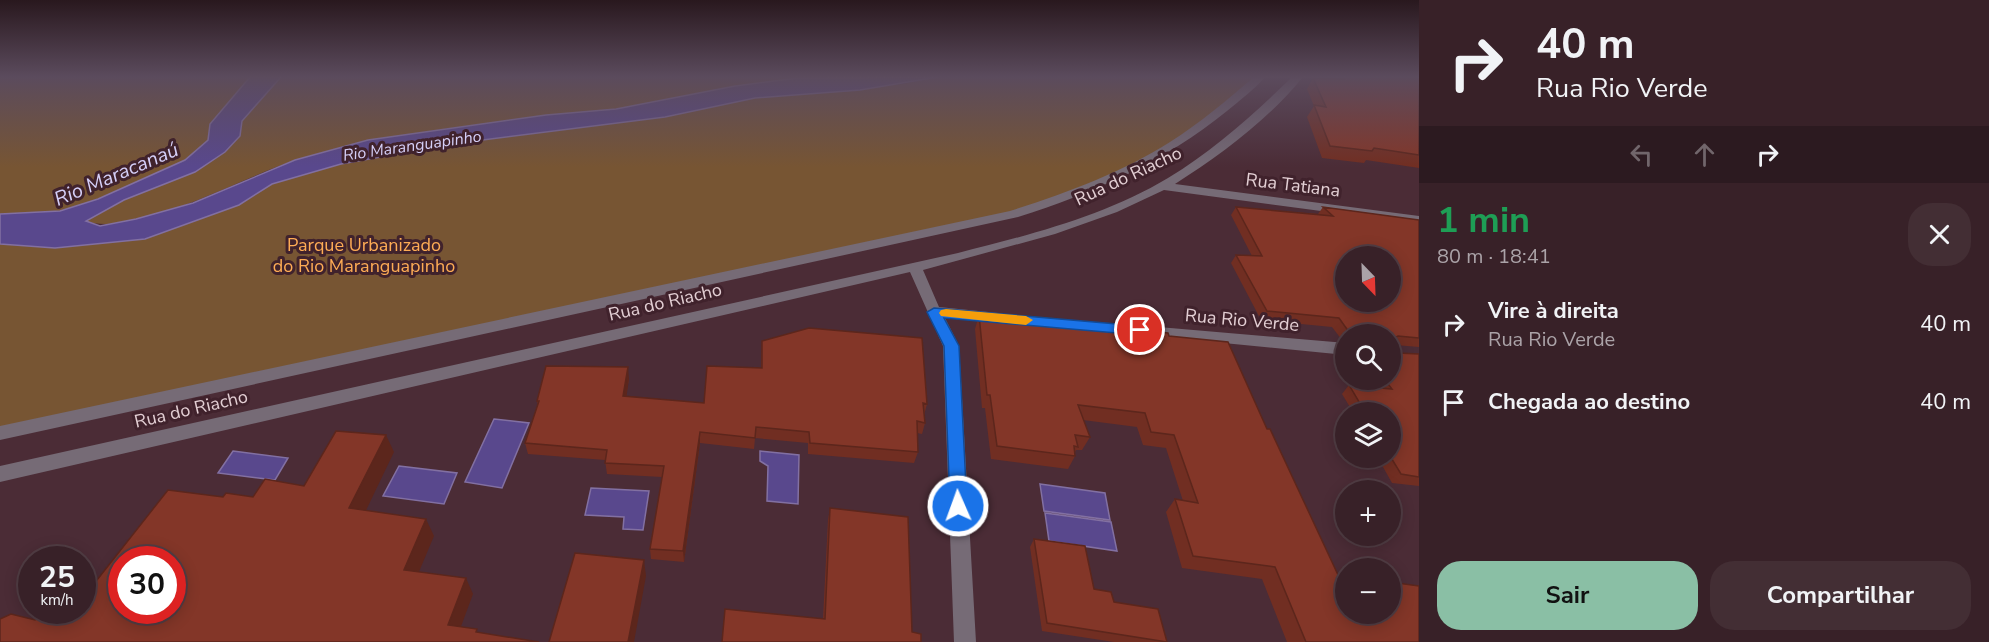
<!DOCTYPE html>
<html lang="pt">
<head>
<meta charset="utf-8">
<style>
  :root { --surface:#382128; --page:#432e34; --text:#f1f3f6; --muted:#aba3a8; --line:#523e45; --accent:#8abfa5 }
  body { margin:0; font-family:"Nunito Sans",sans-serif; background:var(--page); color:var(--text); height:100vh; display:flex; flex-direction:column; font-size:22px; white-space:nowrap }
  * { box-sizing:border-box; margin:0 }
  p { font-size:20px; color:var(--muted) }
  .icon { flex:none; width:33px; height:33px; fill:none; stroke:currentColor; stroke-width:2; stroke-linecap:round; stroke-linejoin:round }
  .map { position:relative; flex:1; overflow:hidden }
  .details { display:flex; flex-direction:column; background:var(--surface); width:570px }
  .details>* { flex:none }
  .hud { background:#382128; color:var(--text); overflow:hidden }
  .needle { width:39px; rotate:157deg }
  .fabs { position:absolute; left:1335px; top:246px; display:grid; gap:12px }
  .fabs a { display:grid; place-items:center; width:66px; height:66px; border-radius:50%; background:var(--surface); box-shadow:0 3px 15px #0003,0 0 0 2px var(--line); font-size:30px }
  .speed { position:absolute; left:18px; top:546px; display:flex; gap:12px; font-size:30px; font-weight:700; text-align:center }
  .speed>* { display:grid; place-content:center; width:78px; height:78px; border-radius:50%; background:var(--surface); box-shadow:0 3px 15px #0003,0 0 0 2px var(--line); line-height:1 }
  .speed small { font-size:15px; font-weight:400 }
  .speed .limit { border:9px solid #d22; background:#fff; color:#111 }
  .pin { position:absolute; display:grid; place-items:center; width:51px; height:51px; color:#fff; margin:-26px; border:3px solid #fff; border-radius:50%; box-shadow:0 2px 6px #0007 }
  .me { position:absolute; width:66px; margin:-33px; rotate:358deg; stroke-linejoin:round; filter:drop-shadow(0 0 4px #0008) }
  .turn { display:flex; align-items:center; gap:21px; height:126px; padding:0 18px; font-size:27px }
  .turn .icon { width:78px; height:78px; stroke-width:2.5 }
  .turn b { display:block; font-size:42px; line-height:51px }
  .lanes { display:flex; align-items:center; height:57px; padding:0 18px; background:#0003; justify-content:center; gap:30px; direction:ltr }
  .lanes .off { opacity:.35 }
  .round { display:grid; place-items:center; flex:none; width:63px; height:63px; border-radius:24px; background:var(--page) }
  .overview { display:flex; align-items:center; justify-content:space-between; height:102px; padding:0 18px }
  h1 { font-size:36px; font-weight:700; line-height:45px; color:#1e9e55 }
  .cta { display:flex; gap:12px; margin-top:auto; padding:12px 18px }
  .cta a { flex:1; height:69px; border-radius:24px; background:var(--accent); color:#111; font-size:24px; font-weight:700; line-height:69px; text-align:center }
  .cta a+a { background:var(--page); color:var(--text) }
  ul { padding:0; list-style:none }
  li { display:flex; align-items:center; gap:18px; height:78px; padding:0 18px }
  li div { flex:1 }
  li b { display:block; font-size:22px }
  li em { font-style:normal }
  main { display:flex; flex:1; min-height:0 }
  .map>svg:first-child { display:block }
  .green { fill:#753 }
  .water { fill:#59488d; stroke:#8270a2; stroke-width:1.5 }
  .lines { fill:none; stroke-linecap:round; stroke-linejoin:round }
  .minor { fill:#766b76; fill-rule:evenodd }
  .wall { fill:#712e22 }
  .shaded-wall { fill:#5c261c }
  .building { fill:#833628; stroke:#5c261c; stroke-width:1.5; fill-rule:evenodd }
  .route { fill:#1a73e8; stroke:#114b97; stroke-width:1.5 }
  .slow { fill:#f59e0b }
  .labels { text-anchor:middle; stroke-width:6; stroke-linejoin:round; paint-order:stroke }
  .far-water-label { font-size:16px; font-style:italic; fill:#d5cff8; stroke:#40222c }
  .street-label { font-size:18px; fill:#e3cfd4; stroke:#40222c }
  .park-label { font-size:18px; fill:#feac55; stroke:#40222c }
  .water-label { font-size:20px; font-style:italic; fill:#d5cff8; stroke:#40222c }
</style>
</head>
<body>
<main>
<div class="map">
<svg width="1419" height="642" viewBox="0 0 1419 642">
  <rect width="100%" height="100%" fill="#4b2c36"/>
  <path class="green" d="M0 77H250L210 124 208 140 185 160 98 199 60 211 0 214Z
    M281 77H817C748 81 682 100 615 109 508 123 400 128 296 160 244 176 136 238 85 221L124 200 195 172 225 152 240 136 242 121Z
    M938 77H1260L1212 117 1113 179 1013 214 0 433V244L55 248 239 205 272 184 341 164 459 143 665 117 755 98 903 84Z"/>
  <path class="water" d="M250 77H281L242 121 240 136 225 152 195 172 124 200 86 221 100 226 136 219 193 203 295 160 368 140 546 115 616 109 735 86 798 78 938 77 860 90 755 98 665 117 459 143 341 164 272 184 239 205 145 239 55 248 0 244V214L60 211 98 199 185 160 208 140 210 124Z
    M494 419 529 423 502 488 465 482Z
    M233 451 288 458 275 480 218 473Z
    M760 451 799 455 798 504 767 501 768 466 760 461Z
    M399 466 457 473 444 504 383 496Z
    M1040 484 1105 493 1110 520 1044 511Z
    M591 488 649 491 643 530 623 529 624 517 585 515Z
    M1045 513 1111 522 1117 551 1049 541Z"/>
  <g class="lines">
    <path class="minor" d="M1254 77H1265C1254 90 1240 100 1227 111 1164 162 1094 193 1018 217L0 440V426L1010 211C1066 193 1121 173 1170 142 1200 123 1227 100 1254 77Z
      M1292 77H1303C1269 119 1221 155 1175 184L1419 216V224L1164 190 1117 212 1055 234 923 270 939 307 998 313 1005 318 998 323 945 318 959 346 976 642H954L943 346 910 272 0 482V466L958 253C1029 235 1105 216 1168 178 1214 150 1254 114 1292 77Z
      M1147 326 1346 343V355L1142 335 1139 331 1142 327Z"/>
  </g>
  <path class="wall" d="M1336 77H1419V168L1366 160 1364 163 1322 158 1307 117 1314 106 1307 89 1313 78H1335Z
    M1236 207 1318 214 1323 207 1419 220V347L1395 345V350L1398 353 1419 354V486L1392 483 1378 458H1390V412H1353L1342 394 1349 385 1376 387 1371 380H1390V334H1346V341L1342 340 1332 327 1261 320 1231 263 1236 255 1252 256 1231 215Z
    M979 315 1169 336 1267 429 1339 577 1419 642H1287L1262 579 1182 568 1166 512 1175 499 1183 501 1166 448 1143 445 1137 427 1083 420 1090 437 1082 450H1076L1075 452V456L1068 469 991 459 985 408H982L975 329Z
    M762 341 927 404 924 415 925 423 922 434 917 433 918 452 914 463 808 454V443L755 438 754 449 700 443 684 562 651 559 650 549 662 477 607 474 605 460 528 454 525 443 538 405 537 401 629 379 626 396 704 403 761 368Z
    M830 508 912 632 823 619 828 520Z
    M1034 539 1094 589 1167 642H1114L1042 631 1030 547Z"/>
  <path class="shaded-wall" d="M628 367 629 379 625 407 623 396Z
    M700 432V443L684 562 683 551Z
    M386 435 394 452 359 525 349 508Z
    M426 519 434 536 413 586 404 570Z
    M644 560 646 576 634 642H628Z
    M466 578 473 594 456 640 448 625Z"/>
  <path class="building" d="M1343 77H1419V155L1374 148 1372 151 1330 146 1314 105 1326 107 1313 78 1344 79Z
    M1236 207 1333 216 1323 207 1419 220V338L1398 336 1395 338V350L1398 353 1419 354V477L1401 474 1390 456V412H1365L1349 385 1392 389 1385 380H1390V334H1355V333L1349 332 1339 318 1267 311 1236 255 1262 256ZM1346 256H1390V302H1346Z
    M979 315 1168 333 1169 336 1228 342 1267 429H1270L1339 577H1346V614H1390V582L1419 586V642H1306L1275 567 1193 556 1175 499 1198 503 1174 435 1151 432 1145 413 1078 405 1090 437 1075 435 1078 447 1074 446 1075 456 997 446 990 395H987Z
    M809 328 922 338 927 404 923 403 925 423 917 421 918 452 810 443 809 432 756 427 755 438 700 432 683 551 650 549 664 466 605 463 607 450 525 443 539 401H537L546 366 628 367 623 396 704 403 707 366 762 368V341Z
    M336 431 386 435 349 508 426 519 404 570 466 578 448 625 477 629 476 632 539 642H0V619L11 614 35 620 43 610H82V599L168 490 223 497 226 493 253 497 265 479 304 486ZM122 560H172V610H122Z
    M830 508 908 517 912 632 921 634V642H722L725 609 825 619Z
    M1034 539 1085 546 1094 589 1111 592 1114 602 1158 609 1167 642 1047 623Z
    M575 553 644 560 628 642H549Z"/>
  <linearGradient id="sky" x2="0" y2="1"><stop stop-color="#29181e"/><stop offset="0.46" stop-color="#5b4b5d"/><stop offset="1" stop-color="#5b4b5d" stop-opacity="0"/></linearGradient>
  <rect width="1419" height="167" fill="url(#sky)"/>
  <path class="route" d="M934 308 1140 326 1147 330 1140 335 944 318 959 346 967 506 965 511 958 513 952 511 950 506 944 346 927 312Z"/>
  <path class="slow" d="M946 309 1026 316 1033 320 1026 325 941 316 939 313 941 310Z"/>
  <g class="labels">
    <g class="far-water-label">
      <text transform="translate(412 145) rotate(-8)" y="6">Rio Maranguapinho</text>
    </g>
    <g class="street-label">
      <text transform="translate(1128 176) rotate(-25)" y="6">Rua do Riacho</text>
      <text transform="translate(1293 185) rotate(7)" y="6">Rua Tatiana</text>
      <text transform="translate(665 302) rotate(-13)" y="6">Rua do Riacho</text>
      <text transform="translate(1242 320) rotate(5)" y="6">Rua Rio Verde</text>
      <text transform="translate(191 409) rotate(-13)" y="6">Rua do Riacho</text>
    </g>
    <g class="park-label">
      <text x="364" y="251">Parque Urbanizado<tspan x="364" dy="21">do Rio Maranguapinho</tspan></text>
    </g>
    <g class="water-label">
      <text transform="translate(116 174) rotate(-23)" y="7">Rio Maracanaú</text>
    </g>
  </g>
</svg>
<div class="fabs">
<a><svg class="needle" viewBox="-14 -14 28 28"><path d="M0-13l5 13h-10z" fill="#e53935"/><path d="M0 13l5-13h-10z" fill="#aba3a8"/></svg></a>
<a><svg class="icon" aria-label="search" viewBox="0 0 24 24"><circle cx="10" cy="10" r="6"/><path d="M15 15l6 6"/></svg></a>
<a><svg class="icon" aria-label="layers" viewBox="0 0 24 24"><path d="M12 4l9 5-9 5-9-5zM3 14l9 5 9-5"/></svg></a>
<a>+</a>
<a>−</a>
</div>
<div class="speed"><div>25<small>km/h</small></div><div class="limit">30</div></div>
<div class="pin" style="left:1140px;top:330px;background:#d93025"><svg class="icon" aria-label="arrive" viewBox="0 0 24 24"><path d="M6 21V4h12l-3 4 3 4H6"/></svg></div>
<svg class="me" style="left:958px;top:506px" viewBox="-20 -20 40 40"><circle r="17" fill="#1a73e8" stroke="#fff" stroke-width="3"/><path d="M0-11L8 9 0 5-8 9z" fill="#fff"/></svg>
</div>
<section class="details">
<div class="hud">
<div class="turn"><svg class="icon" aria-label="right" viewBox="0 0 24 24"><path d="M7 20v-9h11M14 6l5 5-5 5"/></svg><div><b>40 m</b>Rua Rio Verde</div></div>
<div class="lanes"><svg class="icon off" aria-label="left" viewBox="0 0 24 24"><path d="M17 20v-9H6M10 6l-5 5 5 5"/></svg><svg class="icon off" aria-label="ahead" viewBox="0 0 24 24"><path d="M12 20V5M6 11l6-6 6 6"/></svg><svg class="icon" aria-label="right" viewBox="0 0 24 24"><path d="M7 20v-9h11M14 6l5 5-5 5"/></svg></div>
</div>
<div class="overview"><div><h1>1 min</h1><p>80 m · 18:41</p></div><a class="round"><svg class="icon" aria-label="close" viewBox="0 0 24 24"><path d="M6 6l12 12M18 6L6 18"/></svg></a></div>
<ul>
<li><svg class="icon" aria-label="right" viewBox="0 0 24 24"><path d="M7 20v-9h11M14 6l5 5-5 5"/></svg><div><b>Vire à direita</b><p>Rua Rio Verde</p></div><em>40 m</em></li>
<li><svg class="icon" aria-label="arrive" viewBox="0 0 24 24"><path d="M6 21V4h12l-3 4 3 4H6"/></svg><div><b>Chegada ao destino</b></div><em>40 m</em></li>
</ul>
<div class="cta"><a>Sair</a><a>Compartilhar</a></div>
</section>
</main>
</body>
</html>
